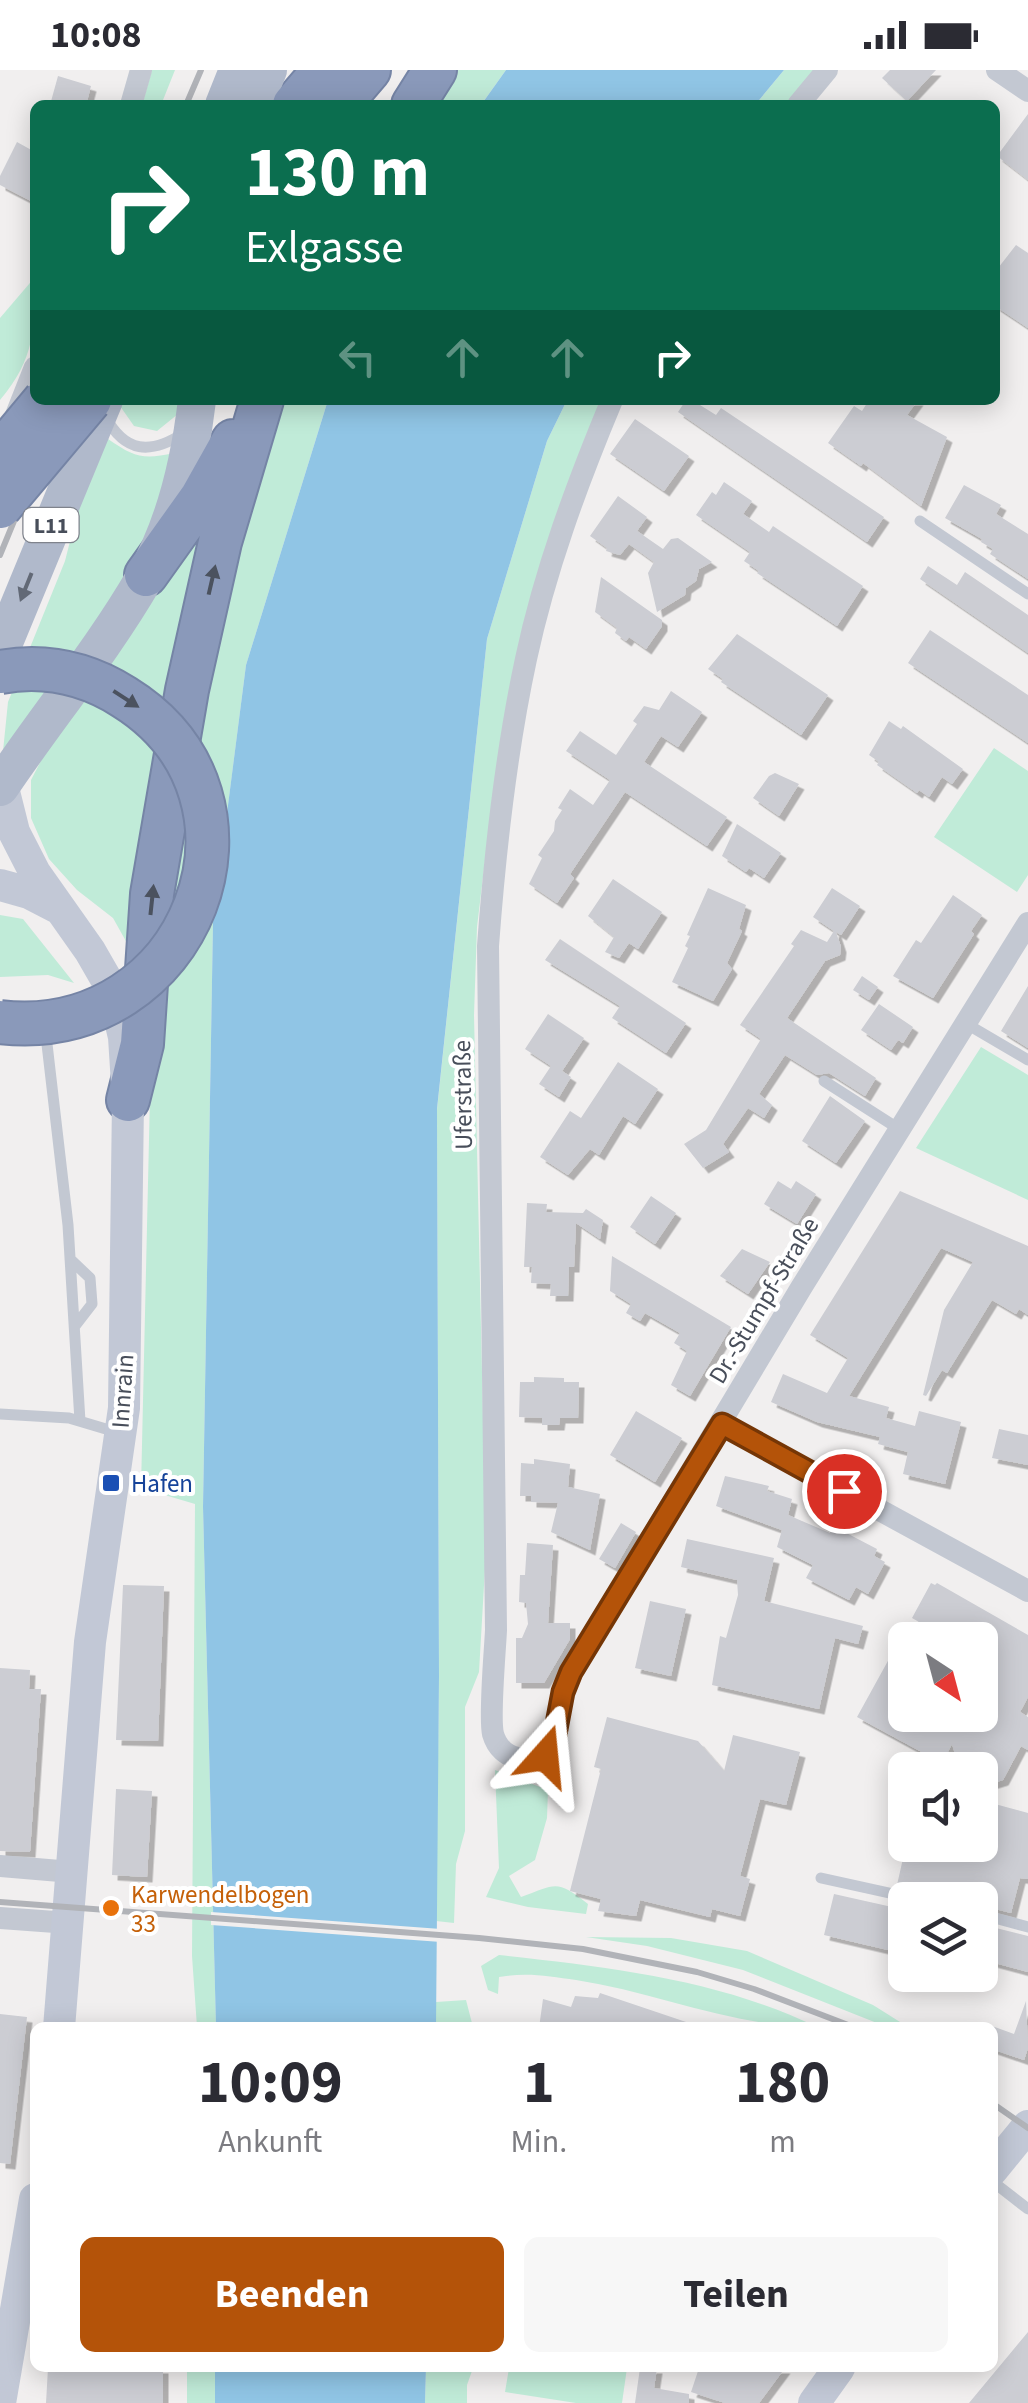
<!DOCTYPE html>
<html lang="de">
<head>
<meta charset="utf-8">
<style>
  :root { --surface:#fff; --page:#f7f7f7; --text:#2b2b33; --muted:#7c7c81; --accent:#b45309 }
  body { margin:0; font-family:"Source Sans 3",sans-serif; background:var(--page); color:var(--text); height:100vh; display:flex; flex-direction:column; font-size:38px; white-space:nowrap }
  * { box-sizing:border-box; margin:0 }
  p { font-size:32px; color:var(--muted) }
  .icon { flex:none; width:55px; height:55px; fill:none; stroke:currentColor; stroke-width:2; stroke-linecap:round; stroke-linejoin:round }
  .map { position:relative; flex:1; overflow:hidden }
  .side { position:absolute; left:30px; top:1952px; width:968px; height:350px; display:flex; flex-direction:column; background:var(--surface); border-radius:15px; box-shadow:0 5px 25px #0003 }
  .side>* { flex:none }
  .banner { position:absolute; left:30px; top:30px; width:970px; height:305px; border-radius:15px; box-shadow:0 5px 25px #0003; background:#0b6e4f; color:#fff; overflow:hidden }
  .needle { width:65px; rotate:144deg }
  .fabs { position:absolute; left:888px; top:1552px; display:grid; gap:20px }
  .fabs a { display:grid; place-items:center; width:110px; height:110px; border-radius:15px; background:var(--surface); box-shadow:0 5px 25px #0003; font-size:50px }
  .pin { position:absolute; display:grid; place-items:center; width:85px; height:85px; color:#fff; margin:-42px; border:5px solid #fff; border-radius:50%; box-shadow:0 2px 10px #0007 }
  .me { position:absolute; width:110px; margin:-55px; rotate:18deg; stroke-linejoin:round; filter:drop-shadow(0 0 8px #0008) }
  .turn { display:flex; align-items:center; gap:35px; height:210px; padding:0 50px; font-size:45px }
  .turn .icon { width:130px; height:130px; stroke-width:2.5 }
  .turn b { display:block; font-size:70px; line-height:85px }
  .lanes { display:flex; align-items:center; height:95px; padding:0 50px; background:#0003; justify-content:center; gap:50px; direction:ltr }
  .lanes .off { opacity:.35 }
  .eta { display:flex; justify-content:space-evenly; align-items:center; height:170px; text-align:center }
  .eta b { font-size:60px; font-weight:700; line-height:70px }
  .primary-button { display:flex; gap:20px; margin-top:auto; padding:20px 50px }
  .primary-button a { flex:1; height:115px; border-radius:15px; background:var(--accent); color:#fff; font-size:40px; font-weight:700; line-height:115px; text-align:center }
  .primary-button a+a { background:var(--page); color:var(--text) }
  .status { display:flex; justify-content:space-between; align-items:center; height:70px; padding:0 50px; background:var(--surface); direction:ltr }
  .status svg { height:28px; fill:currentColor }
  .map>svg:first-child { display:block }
  .green { fill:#c0ebd8 }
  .water { fill:#90c5e5 }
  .pier { fill:#f1efef }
  .building { fill:#cccdd3; filter:url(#shadow) }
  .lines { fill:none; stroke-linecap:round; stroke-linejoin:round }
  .highway-casing { stroke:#7584a5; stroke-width:46 }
  .lane { stroke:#c3c8d2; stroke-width:11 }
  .street { stroke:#c3c8d2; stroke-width:22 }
  .secondary { stroke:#c2c8d6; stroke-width:32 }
  .primary { stroke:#b0b9cb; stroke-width:38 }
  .highway { stroke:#8a99ba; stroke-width:42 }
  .rail { stroke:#b1b3b8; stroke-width:6 }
  .highway-bridge-casing { stroke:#7584a5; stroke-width:46; stroke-linecap:butt }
  .highway-bridge { stroke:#8a99ba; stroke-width:42 }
  .oneway { fill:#4b525f }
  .oneway2 { fill:#626976 }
  .route-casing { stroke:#753606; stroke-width:25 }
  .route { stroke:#b45309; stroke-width:18 }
  .transit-dot { fill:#1a4fb4; stroke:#fff; stroke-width:4 }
  .food-dot { fill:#e8710a; stroke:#fff; stroke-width:4 }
  .labels { text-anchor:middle; stroke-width:8; stroke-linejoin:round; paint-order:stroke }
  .shield { fill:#fff; stroke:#7f838c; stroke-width:2.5 }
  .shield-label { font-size:22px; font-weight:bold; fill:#484e5a }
  .street-label { font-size:25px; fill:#484e5a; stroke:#fff }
  .transit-label { font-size:25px; fill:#164399; stroke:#fff; text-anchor:start }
  .food-label { font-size:25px; fill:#c56008; stroke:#fff; text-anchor:start }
</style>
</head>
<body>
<div class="status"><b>10:08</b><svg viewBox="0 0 49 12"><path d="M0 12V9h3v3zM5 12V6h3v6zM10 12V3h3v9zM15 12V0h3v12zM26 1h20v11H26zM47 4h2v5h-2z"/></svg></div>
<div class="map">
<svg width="1028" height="2333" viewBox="0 0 1028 2333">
  <defs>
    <filter id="shadow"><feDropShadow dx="5.5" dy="5.5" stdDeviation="0" flood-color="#0004"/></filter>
  </defs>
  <rect width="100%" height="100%" fill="#f1efef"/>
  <path class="green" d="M152 0H175L161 35H142Z
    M455 0H506L481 35H430Z
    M784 0H815L785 35H755Z
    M35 207C35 258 35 289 0 330V248Z
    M125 330H179L178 344 157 361 134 356 120 336Z
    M284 330H328L246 595 213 853 203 1437 216 1957H197L192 1886 195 1434 141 1418 151 982 200 619 267 373Z
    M567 330H605L495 707 477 857 474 945 486 1481 479 1602 465 1637V1761L456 1794 454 1853 436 1851 439 1606 437 1040 487 569 547 371Z
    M108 369C134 387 143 390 174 383L154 448 115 529 2 691 8 632 65 491 90 393Z
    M226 406 132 882 113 848 77 820 49 789 31 748V710L58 658Z
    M994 678 1028 701V805L1017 822 934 767Z
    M0 845 23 849 74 913 48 905 0 907Z
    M981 977 1028 1005V1130L916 1078Z
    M495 1700 548 1720 547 1748 535 1790 509 1806 521 1827C557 1814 556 1809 588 1834L586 1844 528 1837 486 1827 499 1798Z
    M586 1867 671 1868 747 1881 873 1935 908 1957H887L743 1900 647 1876Z
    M499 1885C607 1897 718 1909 817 1957 736 1958 656 1922 576 1910 549 1906 526 1902 499 1907L498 1924 488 1920 481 1896Z
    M466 1930 473 1957 436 1958V1932Z
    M187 2298H215V2333H187Z
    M426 2298H473L467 2315V2333H425Z
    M509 2298H627L622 2333H576L505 2322Z"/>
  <path class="water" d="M506 0H784L755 35H481Z
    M328 330H567L547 371 487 569 437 1039 439 1606 436 1957 216 1958 203 1437 213 852 246 595Z
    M215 2298H426L425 2333H215Z"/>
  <path class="pier" d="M211 1842 441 1859V1872L211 1855Z"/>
  <path class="building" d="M890 0H936L907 31 882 8Z
    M58 6 91 16 86 35H50Z
    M1028 44V110L997 86Z
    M17 72 35 82V133L0 115V106Z
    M1016 175 1028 183V258L995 236V202Z
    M686 330H692L716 345 721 338 884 447 867 472 678 342Z
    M869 330H918L907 345 947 367 921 436 863 393 861 396 828 373 854 336 862 341Z
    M635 349 689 386 664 421 610 384Z
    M724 412 752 431 743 444 769 462 773 456 863 516 837 556 757 503 759 501 744 491 750 482 696 445 712 422 716 425Z
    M964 415 1001 435 996 444 1028 464V509L990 484 993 479 981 472 982 469 945 448Z
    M618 426 647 447 637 461 663 479 671 469 678 468 712 492 699 499 696 511 686 518 685 525 657 542 648 503 654 492 629 474 620 485 606 481 607 478 590 466Z
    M928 496 957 515 965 502 1028 545V583L920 509Z
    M601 507 662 550V556L646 579 629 567 626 571 615 563 617 558 595 542Z
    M930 560 1028 625V673L908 593Z
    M737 564 828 625 801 665 721 612 723 609 708 599Z
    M671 621 702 642 678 677 661 666 644 692 727 747 707 776 625 722 570 804 574 808 557 833 529 814 542 788 538 785 554 761 555 751 562 740 558 738 570 719 593 735 610 710 566 681 580 661 616 685 637 654 633 651 644 636 659 640Z
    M889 651 901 659 903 656 963 699 952 714 942 707 929 727 919 720 917 723 877 695 879 692 869 685Z
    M775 703 799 714 779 746 753 728 769 706Z
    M737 754 781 783 764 808 749 798 746 802 722 786Z
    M613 809 662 842 638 879 629 873 619 888 605 882 614 867 588 846Z
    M708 818 746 835 739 859 742 861 727 893 732 899 713 931 672 912 688 878 685 876 690 866 687 865Z
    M832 818 860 836 841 865 836 862 841 877 840 885 825 891 787 948 876 1008 865 1026 829 1003 817 1005 785 985 759 1024 772 1035 764 1048 748 1038 723 1074 729 1082 703 1098 684 1074 706 1060 761 969 740 955 794 876 791 874 801 860 827 872 834 861 813 847Z
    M953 825 982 845 971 861 974 864 933 928 893 906 916 870 921 873Z
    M560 869 686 953 666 983 612 948 620 936 545 890Z
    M862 906 878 917 869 930 853 920Z
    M1028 916V978L1001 961Z
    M879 934 913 957 903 973 898 970 891 980 861 960Z
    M548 944 584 968 562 1001 571 1007 559 1027 539 1014 551 996 525 979Z
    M618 992 658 1019 635 1054 623 1046 599 1085 590 1079 568 1105 540 1087 570 1041 581 1048Z
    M830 1026 865 1051 836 1093 802 1071Z
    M778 1111 791 1119 796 1111 816 1124 797 1154 764 1134Z
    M900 1121 1028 1176V1245L1019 1239 1016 1244 992 1230 947 1303 942 1300 926 1326 923 1325 944 1240 973 1192 941 1178 849 1326 889 1337 886 1348 915 1356 919 1341 961 1352 945 1414 903 1404 908 1382 878 1374 880 1367 817 1352 771 1332 783 1304 827 1323 848 1288 810 1265Z
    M651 1126 676 1143 655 1174 630 1157Z
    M527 1133 547 1134 546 1142 583 1143 586 1139 603 1150 600 1169 576 1153 574 1197H569L568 1226H550L551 1214 531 1213 532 1197H524Z
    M742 1179 770 1192 748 1224 720 1206Z
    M612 1186 731 1257 690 1326 671 1315 687 1281 674 1273 680 1263 645 1243 640 1251 626 1243 631 1234 610 1221Z
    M534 1307 564 1308V1312H579L578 1348H560L559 1355H542V1348L519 1347 520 1312H534Z
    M636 1341 682 1368 655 1412 610 1385Z
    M999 1359 1028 1365V1395L992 1388Z
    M534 1389 570 1394 568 1417 600 1424 590 1480 551 1462 558 1433 531 1432V1426H520L521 1393 534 1394Z
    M725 1406 769 1416 767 1421 792 1429 788 1445 830 1463 833 1456 877 1479 874 1486 885 1492 868 1524 856 1517 849 1530 806 1508 813 1495 777 1477 782 1460 716 1436Z
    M621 1453 636 1462 615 1498 599 1489Z
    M687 1469 774 1488 764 1531 863 1556 858 1574 835 1568 819 1639 712 1615 720 1566 726 1568 738 1525 737 1510 681 1497Z
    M527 1473 553 1475 548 1553H570V1569L544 1613H516V1568H522L528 1554 526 1533 519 1532 520 1505H525Z
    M931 1513 935 1515 937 1513 1028 1565V1627L1020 1642 1028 1647V1680L1021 1676 1003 1710 980 1717V1700H960L952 1674 942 1693 857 1647 905 1560V1645H980V1570H951L912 1548Z
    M123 1515 164 1516 158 1671 116 1670Z
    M650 1531 686 1539 671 1606 635 1598Z
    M0 1598 30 1600 29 1619H41L30 1782 0 1781Z
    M607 1647 698 1671 724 1701 733 1665 800 1682 786 1735 760 1729 740 1806 750 1809 740 1846 712 1839 710 1847 640 1830 636 1846 598 1841 601 1829 570 1821 601 1699 594 1697Z
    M116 1719 152 1721 147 1807 112 1805Z
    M980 1730 1028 1743V1809L1020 1808 1011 1843 980 1835V1830H948L897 1815 906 1775H980Z
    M834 1824 892 1837V1833L905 1836V1884L824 1865Z
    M980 1854 1028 1866V1902L980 1889Z
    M600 1923 695 1955 694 1958H539L543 1929 571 1937 575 1926 598 1928Z
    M1026 1931 1028 1978 1024 1990 992 1979V1956L1014 1964Z
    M0 1944 27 1947 10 2094 0 2093Z
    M1028 2262V2333H969Z
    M48 2298H163V2333H46Z
    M640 2298H657L654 2318 689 2324V2333H635Z
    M699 2298H785L759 2333H725L691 2322Z"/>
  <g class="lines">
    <g class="highway-casing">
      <path id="highway" d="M294 35 324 0
        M339 35 369 0
        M413 35 435 0
        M146 505 201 428 233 371
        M128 1030 142 974 152 824 187 620 220 472 262 330"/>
    </g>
    <path class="lane" d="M105 346C125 383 150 385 184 363
      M920 451 1028 524
      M965 953 1028 990
      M45 957 68 1155 80 1351
      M824 1011 899 1059
      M70 1189 90 1208 92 1234 75 1256
      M0 1344 69 1348 116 1362
      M821 1808 921 1830
      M980 1844 1028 1857
      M992 2111 1028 2139"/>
    <path class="street" d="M997 0 1028 21
      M131 35 141 0
      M798 35 827 0
      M16 345 35 297
      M722 1354 1028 1521
      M551 1680C532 1695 501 1692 493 1664 489 1647 495 1582 496 1560L488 876C495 781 506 682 526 589 545 500 577 414 612 330
      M550 1701 563 1622 571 1602 801 1218 1028 853
      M0 1796 72 1802
      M0 1848 69 1853"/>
    <path class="secondary" d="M2 714 14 762 35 803 90 881 113 921 124 967 128 1030 124 1338 90 1572 59 1958
      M0 815 29 823 60 839
      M992 2100 1028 2056
      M0 2333 35 2129
      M814 2333 839 2298"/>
    <path class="primary" d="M224 35 238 0
      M254 35 268 0
      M0 582 104 330
      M0 717C47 647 103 580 145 507 175 455 190 390 197 330"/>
    <use href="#highway" class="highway"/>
    <path class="rail" d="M186 35 201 0
      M0 485 64 330
      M0 1832 479 1868 583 1879 697 1902 754 1919 856 1958
      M992 2033 1028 2058"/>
    <g class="highway-bridge-casing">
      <path id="highway-bridge" d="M0 384 45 330
        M0 437 90 330
        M0 602C44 594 86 603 124 627 287 728 192 974 0 952"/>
    </g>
    <use href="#highway-bridge" class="highway-bridge"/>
  </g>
  <defs><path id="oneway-solid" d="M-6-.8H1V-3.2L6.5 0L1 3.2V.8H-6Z" transform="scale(2.5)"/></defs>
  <g class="oneway">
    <use href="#oneway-solid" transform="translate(212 510) rotate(-77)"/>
    <use href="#oneway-solid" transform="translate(126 629) rotate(33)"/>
    <use href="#oneway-solid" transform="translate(152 830) rotate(-84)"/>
  </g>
  <use class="oneway2" href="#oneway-solid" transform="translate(26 517) rotate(112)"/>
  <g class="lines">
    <g class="route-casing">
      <path id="route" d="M545 1686 552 1680 563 1622 571 1602 722 1354 844 1421"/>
    </g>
    <use href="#route" class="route"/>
  </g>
  <rect class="transit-dot" x="101" y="1403" width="20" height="20" rx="5"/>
  <circle class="food-dot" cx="111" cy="1838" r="10"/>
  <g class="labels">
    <rect class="shield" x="23.5" y="438" width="55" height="34" rx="8"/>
    <g class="shield-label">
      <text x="51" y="463">L11</text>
    </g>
    <g class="street-label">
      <text transform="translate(462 1025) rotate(-91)" y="9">Uferstraße</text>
      <text transform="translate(763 1230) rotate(-59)" y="9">Dr.-Stumpf-Straße</text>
      <text transform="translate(122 1321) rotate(-86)" y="9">Innrain</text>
    </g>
    <g class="transit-label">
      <text x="131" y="1422">Hafen</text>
    </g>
    <g class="food-label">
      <text x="131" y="1833">Karwendelbogen<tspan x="131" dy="29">33</tspan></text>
    </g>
  </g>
</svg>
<div class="fabs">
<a><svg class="needle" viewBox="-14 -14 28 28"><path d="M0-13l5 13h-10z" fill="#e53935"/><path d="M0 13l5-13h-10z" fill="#7c7c81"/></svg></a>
<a><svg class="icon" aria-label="sound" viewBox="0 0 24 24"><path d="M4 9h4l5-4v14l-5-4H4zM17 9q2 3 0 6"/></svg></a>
<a><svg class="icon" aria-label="layers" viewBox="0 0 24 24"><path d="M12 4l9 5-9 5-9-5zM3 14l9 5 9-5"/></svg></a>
</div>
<div class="pin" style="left:844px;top:1421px;background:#d93025"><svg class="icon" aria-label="arrive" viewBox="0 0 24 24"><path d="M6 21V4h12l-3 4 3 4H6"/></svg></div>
<svg class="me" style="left:545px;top:1686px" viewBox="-20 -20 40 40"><path d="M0-17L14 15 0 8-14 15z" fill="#b45309" stroke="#fff" stroke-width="4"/></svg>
<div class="banner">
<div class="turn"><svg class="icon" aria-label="right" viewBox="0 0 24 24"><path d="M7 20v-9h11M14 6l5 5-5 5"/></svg><div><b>130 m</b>Exlgasse</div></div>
<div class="lanes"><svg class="icon off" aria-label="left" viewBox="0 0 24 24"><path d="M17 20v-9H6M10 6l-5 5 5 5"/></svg><svg class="icon off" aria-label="ahead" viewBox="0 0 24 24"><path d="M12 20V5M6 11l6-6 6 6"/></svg><svg class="icon off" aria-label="ahead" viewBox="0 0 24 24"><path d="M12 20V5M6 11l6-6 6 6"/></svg><svg class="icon" aria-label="right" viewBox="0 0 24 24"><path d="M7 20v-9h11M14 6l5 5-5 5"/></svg></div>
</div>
<section class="side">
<div class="eta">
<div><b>10:09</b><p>Ankunft</p></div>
<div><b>1</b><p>Min.</p></div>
<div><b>180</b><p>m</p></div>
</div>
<div class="primary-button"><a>Beenden</a><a>Teilen</a></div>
</section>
</div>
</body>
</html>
